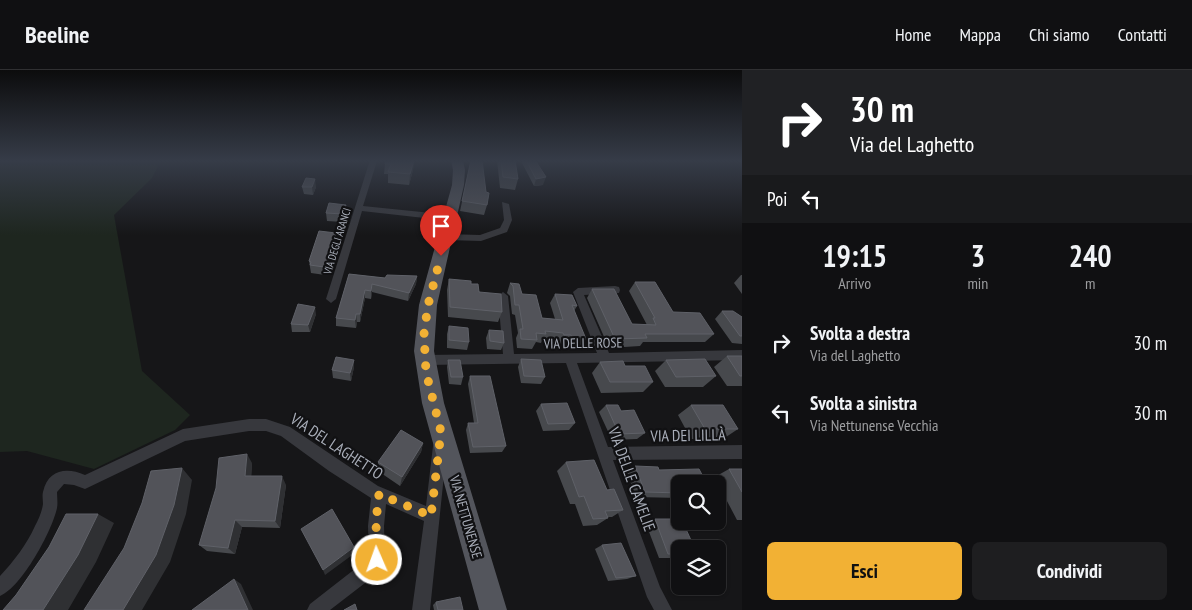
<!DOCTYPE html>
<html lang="it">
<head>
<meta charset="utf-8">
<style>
  :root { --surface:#101012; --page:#1e1e20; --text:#f1f3f6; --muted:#9c9d9f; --line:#303032; --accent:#f2b134 }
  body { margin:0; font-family:"PT Sans Narrow",sans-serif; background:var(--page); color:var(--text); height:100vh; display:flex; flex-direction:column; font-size:19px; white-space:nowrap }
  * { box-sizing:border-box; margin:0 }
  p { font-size:16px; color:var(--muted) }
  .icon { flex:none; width:28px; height:28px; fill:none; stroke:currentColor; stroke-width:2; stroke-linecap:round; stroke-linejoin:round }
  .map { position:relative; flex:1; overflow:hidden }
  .side { display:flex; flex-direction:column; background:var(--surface); width:450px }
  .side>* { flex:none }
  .hud { background:#202124; color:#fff; overflow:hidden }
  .controls { position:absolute; left:671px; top:405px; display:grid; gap:10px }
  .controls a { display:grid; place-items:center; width:55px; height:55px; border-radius:8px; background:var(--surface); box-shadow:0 1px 4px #0004,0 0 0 1px var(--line); font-size:25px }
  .pin { position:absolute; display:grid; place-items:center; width:42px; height:42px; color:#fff; margin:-51px -21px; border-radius:50% 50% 50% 0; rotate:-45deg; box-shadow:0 0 5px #0007 }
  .pin .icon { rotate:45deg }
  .me { position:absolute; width:55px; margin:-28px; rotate:358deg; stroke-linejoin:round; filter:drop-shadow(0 0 4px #0008) }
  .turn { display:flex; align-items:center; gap:18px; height:105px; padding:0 25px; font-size:22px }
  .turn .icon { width:65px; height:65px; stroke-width:2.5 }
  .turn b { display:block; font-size:35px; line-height:42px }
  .then { display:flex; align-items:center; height:48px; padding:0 25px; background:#0003; gap:10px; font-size:19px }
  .eta { display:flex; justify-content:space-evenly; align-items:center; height:85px; text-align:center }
  .eta b { font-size:30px; font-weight:800; line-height:35px }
  .cta { display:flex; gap:10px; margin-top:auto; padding:10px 25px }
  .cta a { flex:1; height:58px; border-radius:8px; background:var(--accent); color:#111; font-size:20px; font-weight:800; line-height:58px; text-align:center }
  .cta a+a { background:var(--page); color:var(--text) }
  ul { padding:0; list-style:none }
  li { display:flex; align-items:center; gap:15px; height:70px; padding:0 25px }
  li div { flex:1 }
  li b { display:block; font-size:19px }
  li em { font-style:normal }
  header { display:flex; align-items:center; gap:30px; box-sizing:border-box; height:70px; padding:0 25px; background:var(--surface); border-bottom:1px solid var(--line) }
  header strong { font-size:24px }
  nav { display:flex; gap:28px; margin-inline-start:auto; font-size:18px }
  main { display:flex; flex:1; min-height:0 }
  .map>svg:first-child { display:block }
  .green { fill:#1e261f }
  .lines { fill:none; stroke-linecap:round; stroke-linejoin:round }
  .street { fill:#37383d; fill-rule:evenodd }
  .primary { fill:#53555c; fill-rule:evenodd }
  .wall { fill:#47494d }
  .shaded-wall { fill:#2f3033 }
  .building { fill:#525359; stroke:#5f6168 }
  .route { stroke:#f2b134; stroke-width:9; stroke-dasharray:0 16.2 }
  .labels { text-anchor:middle; stroke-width:4.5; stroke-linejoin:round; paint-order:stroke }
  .far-street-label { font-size:11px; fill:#a8adb8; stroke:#111113 }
  .street-label { font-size:14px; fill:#a8adb8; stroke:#111113 }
  .near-street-label { font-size:16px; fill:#a8adb8; stroke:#111113 }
</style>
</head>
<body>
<header>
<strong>Beeline</strong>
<nav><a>Home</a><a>Mappa</a><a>Chi siamo</a><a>Contatti</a></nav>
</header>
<main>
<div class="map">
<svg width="742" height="540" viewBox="0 0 742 540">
  <rect width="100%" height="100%" fill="#161618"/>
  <path class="green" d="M0 90H161L152 108 114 145 142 301 190 345 175 360 94 399 27 381 0 382Z"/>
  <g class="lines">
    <path class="street" d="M370 90 377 91 363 136 451 145 455 148 451 151 362 141 336 229 331 233 326 229Z
      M502 132 509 134 512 150 507 162 481 171 446 170 442 167 446 164 480 165 500 158 504 150Z
      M615 216 619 217 620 220 619 223 584 225 609 283 742 280V290L577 293 608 377 742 375V389L613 390 660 517 672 540H654L647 527 566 293 425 295 421 293 419 290 421 287 425 285 503 284 498 226 503 222 508 226 514 284 597 283 573 222 578 218Z
      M249 349H266L290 357 378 416 426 436 433 376 435 371 440 370 445 371 447 376 430 540H412L424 451 386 434 384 456 385 490 378 503 330 540H307L310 534 369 488 368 456 371 428 329 401 281 366 266 361H249L185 371 85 419 74 415 64 414 57 422C57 427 58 433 57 438 52 461 22 517 0 526V506C14 491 27 474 35 456 39 449 42 441 43 434 43 430 42 426 43 422 48 399 67 397 85 405L183 359Z"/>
    <path class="primary" d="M451 90H463L465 100 464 115 437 235 434 281 444 333 507 540H479L422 333 414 281 419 235 452 115 453 100Z"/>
  </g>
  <path class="wall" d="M414 90 413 100 409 115 388 113V104H384L385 94Z
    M471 90 487 135 484 145 460 141Z
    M497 90H515L518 109 515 120 500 118Z
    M523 90H535L543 115 534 116 522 93Z
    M302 117H316L313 125 304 124Z
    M346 142 343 152 327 151 326 143Z
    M336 171 325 205 311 203 309 191Z
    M349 204 385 208 417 206 416 214 408 231 372 222 371 229 365 228 360 252H357L356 258 336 256V248Z
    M741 205H742V224L734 213Z
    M449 209 471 214 502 242 498 252 448 247 447 220Z
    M635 212 673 242 714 264 705 272H643L640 276 609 278 587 228 592 219 632 254 647 255 629 221Z
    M510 213 522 224 542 248 555 249 550 233 555 224 577 236 574 241 586 269 580 278H567L565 274H558V272L542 270 541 273 536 272 532 279 517 278 516 268 518 263 515 245 512 244 510 226 507 223Z
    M722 241 742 247V274L732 273 715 249Z
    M316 244 310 262H292L291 254Z
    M449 256 469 272 467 280 447 278V264Z
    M489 260 504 273 501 280 487 279 486 268Z
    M727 286H742V316H727L714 297Z
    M521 289 545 307 541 314 521 313 518 297Z
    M448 290 463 307 461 315 449 314 447 297Z
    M666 290 716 306 703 317H665L655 301Z
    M600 292 625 296 653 312 643 322 601 323 592 303Z
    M354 297 351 311 333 308 332 300Z
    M470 306 506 376 502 382 470 383 466 360 468 353H474L468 314Z
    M541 334 575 353 569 360 543 361 536 341Z
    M606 335 621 341 645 363 637 369 612 370 599 342Z
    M691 335 738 359 723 369H691L678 345Z
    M423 373 421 382 400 416 378 401V392Z
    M566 392 607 420 623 440 612 447H607L608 448 597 455 583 456 575 434H570L557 401Z
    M252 393 251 406 286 415 280 458 242 457 235 484 207 481 199 475Z
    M635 396 659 400 680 414V428L636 427 627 402Z
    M729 399H742V450H737L718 414 713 408Z
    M655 449 673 456 680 479V488H659L646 454Z
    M602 475 636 506 627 509 608 511 595 479Z
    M436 532 463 540H434L433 535Z"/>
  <path class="shaded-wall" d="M414 90 413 100 409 115 410 104Z
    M546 107 543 115 534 116 536 109Z
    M315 109 316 117 313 125 312 117Z
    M346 135V142L343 152V144Z
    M336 163V171L325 205 324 197Z
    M417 206 416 214 408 231 409 223Z
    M372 214V222L371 229V221Z
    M365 220V228L360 252V244Z
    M315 237 316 244 310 262 308 255Z
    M356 244 357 252 356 258 355 250Z
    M354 290V297L351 311 350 303Z
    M423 373 421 382 400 416 402 407Z
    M247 384 252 393 251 414 245 406Z
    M182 398 192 410 186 444 170 492 142 540H123Z
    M282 406 286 415 280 458 275 451Z
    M98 444 114 453 96 492 68 540H43Z
    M235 450 242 457 235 484 228 478Z
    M354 477 355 483 325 505 323 500Z
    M234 509 241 514 253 540H248Z"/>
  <path class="building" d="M386 90H414L410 104 388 102 391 94H385Z
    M471 90H482L486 122 489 123 487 135 462 131Z
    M501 90H515L518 109 503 107Z
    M526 90H535L546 107 536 109Z
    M306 108 315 109 312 117H302Z
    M329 133 346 135 343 144 326 143Z
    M319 161 336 163 324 197 310 195 311 192 309 191Z
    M349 204 385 208 387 205 417 206 409 223 372 214 371 221 365 220 360 244H356L355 250 336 248Z
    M449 209 471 211V214H478L479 222 501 224 502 242 450 237Z
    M635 212H655L673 242 700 243 714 264H645L647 268 615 269 592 219H614L632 254 656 255 653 248H655Z
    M510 213 519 214 522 224 536 225 542 248 563 250 555 224 572 225 577 236 572 235 586 269H572L571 265H564L563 263 545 261 546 264 536 263 537 270 521 269 520 259H523L519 235H515L513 216Z
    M298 234 315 237 308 255 291 254Z
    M722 241H733L742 247V266H740Z
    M449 256 468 258 469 272 449 270Z
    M489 260 503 261 504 273 490 271Z
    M727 286H742V306H740Z
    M336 287 354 290 350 303 332 300Z
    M521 289 541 290 545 307 524 306Z
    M705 289 716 306 676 307 666 290Z
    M448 290H460L463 307H451Z
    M623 291 625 296H645L653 312H610L600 292Z
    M470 306H490L506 376 473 377 468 353H478Z
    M567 333 575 353 548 354 541 334Z
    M606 335H618L621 341 634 340 645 363 619 364Z
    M691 335H723L738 359H705Z
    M401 360 423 373 402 407 378 392Z
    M247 384 245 406H282L275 451 235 450 228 478 199 475 216 418 219 388Z
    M594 390 607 420 614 419 623 440 605 441 608 448 593 449 584 426 579 427 566 392Z
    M635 396 658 397 659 400 699 399 707 414H680V423L645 422Z
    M182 398 174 435 156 485 123 540H84L124 478 142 433 151 401Z
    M729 399H742V422Z
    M332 439 354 477 323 500 301 459Z
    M66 444H98L78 485 43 540H3L16 525 49 477Z
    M655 449H671L673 456 685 457 695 479H680V484H668Z
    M621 473 636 506 616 508 602 475Z
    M234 509 248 540H192Z
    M460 527 463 540H438L436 532Z
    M355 534 357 540H344Z"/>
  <linearGradient id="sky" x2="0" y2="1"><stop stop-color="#0c0c0d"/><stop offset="0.55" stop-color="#363c48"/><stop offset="1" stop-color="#363c48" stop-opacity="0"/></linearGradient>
  <rect width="742" height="165" fill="url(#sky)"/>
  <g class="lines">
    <path class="route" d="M377 490 376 451 379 424 431 446 441 362 426 302 424 264 428 235 441 186"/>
  </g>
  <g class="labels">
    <g class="far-street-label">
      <text transform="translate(337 171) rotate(-73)" y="4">VIA DEGLI ARANCI</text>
    </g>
    <g class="street-label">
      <text transform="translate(583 273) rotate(-1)" y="5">VIA DELLE ROSE</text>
      <text transform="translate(466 447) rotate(74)" y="5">VIA NETTUNENSE</text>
    </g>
    <g class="near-street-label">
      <text transform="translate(688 365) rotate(-1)" y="6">VIA DEI LILLÀ</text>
      <text transform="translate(337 376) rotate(33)" y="6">VIA DEL LAGHETTO</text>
      <text transform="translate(632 409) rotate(70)" y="6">VIA DELLE CAMELIE</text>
    </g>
  </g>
</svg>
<div class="controls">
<a><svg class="icon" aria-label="search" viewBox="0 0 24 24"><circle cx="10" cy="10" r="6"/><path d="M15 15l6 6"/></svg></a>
<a><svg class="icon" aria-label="layers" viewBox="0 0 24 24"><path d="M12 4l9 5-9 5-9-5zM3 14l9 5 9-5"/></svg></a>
</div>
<div class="pin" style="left:441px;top:186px;background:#d93025"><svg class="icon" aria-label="arrive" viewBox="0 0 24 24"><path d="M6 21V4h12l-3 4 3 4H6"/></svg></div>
<svg class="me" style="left:377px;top:490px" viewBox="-20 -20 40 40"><circle r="17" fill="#f2b134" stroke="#fff" stroke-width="3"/><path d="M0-11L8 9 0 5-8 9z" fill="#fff"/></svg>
</div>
<section class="side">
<div class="hud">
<div class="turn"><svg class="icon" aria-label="right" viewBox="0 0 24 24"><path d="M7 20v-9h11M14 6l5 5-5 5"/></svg><div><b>30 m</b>Via del Laghetto</div></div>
<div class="then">Poi<svg class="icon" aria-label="left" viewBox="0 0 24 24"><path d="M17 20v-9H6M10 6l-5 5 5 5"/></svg></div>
</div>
<div class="eta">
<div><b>19:15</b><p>Arrivo</p></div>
<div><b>3</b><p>min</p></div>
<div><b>240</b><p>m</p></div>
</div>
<ul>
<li><svg class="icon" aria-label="right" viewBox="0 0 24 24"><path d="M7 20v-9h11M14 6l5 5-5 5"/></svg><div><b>Svolta a destra</b><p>Via del Laghetto</p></div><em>30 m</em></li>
<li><svg class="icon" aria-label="left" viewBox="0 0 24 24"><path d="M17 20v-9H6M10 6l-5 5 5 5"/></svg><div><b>Svolta a sinistra</b><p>Via Nettunense Vecchia</p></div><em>30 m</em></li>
</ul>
<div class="cta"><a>Esci</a><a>Condividi</a></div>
</section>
</main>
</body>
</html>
